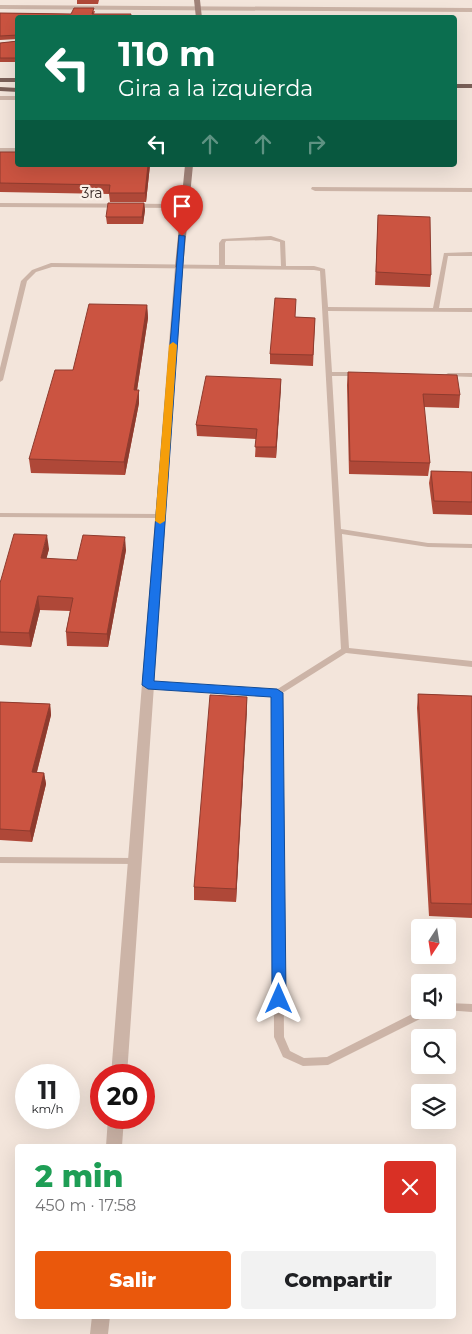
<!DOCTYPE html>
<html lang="es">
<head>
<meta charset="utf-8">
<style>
  :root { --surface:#fff; --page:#f2f2f2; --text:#202124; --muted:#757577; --accent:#ea580c }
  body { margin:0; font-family:Montserrat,sans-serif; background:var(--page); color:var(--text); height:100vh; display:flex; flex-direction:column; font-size:19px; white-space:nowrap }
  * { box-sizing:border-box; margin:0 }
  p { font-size:16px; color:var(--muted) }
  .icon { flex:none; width:28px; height:28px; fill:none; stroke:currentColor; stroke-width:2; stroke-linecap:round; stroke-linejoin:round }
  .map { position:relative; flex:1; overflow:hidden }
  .panel { position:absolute; left:15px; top:1144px; width:441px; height:175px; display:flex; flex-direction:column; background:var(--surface); border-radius:5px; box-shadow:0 5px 20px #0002 }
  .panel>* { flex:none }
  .hud { position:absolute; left:15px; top:15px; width:442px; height:152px; border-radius:5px; box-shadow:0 5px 20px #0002; background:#0b6e4f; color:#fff; overflow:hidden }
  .needle { width:32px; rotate:192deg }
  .fabs { position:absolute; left:411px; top:919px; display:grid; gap:10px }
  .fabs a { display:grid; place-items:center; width:45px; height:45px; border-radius:5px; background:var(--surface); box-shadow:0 5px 20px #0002; font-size:25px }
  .speed { position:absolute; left:15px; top:1064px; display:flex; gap:10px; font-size:25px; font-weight:700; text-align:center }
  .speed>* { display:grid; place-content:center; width:65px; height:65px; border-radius:50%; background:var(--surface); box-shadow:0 5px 20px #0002; line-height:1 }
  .speed small { font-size:12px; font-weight:400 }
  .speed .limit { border:8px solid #d22; background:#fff; color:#111 }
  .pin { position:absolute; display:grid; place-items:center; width:42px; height:42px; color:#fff; margin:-51px -21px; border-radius:50% 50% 50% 0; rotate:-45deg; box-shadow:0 0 5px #0007 }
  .pin .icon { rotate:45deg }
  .me { position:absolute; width:55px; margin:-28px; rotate:0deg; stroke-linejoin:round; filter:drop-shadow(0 0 4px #0008) }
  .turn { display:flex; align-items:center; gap:18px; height:105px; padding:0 20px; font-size:22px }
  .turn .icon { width:65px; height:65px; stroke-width:2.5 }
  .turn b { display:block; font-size:35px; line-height:42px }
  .lanes { display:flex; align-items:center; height:48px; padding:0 20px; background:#0003; justify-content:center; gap:25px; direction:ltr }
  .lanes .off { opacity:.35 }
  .round { display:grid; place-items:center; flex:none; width:52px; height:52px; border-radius:5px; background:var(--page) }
  .headline { display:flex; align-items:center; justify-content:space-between; height:85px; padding:0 20px }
  h1 { font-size:30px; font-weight:800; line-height:38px; color:#1e9e55 }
  .cta { display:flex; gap:10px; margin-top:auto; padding:10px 20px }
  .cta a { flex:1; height:58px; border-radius:5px; background:var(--accent); color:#fff; font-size:20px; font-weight:800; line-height:58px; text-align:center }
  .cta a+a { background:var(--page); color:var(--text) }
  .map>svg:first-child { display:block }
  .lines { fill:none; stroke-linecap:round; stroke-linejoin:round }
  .lane { fill:#ccb4a7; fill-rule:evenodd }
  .street { fill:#ccb4a7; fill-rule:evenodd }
  .secondary { fill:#a08278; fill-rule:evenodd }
  .primary { fill:#7a6058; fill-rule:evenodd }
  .wall { fill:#af4838 }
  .shaded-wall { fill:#8e3b2e }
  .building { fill:#cb5441; stroke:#8e3b2e }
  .route { fill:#1a73e8; stroke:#114b97 }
  .slow { fill:#f59e0b }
  .labels { text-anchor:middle; stroke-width:4.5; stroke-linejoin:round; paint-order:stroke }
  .far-street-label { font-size:14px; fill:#382b28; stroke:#faf0e8 }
</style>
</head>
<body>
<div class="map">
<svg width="472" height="1334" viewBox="0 0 472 1334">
  <rect width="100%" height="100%" fill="#f3e5db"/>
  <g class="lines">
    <path class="lane" d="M271 236 285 241 286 266H314L325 269 328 307 433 308 444 253 472 252V256H448L439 308H472V312L328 311 332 372H357L360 374 357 376H332L341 529 428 543 472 544V548L428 547 342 534 349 648 472 661V667L346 653 281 694 284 1037 290 1051 304 1058 327 1057 420 1010H434L432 1013 328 1065 303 1066 283 1057 274 1037 273 695 148 688 144 685 148 682 276 690 341 649 320 271 314 270 52 267 36 272 27 281 3 380 0 382V368L21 281 32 270 51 263 219 265V243L222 239ZM271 240 280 242 281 266 225 265V243L226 241Z
      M448 373H472V377L446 376 445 375Z
      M0 513 160 514 163 516 160 518 0 517Z
      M0 857 135 858 138 859 139 861 138 863 135 864 0 863Z
      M448 1003 472 1004V1012L445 1010H448Z"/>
    <path class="street" d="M0 5 472 8V12L0 9Z
      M0 96H18V100H0Z
      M0 148H18V152H0Z
      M312 187 472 188V192L315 191 311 189Z
      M0 203 185 204 189 206 185 208 0 207Z
      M179 264 183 267 127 1075H111L175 267Z
      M108 1118H124L122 1146H106Z
      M92 1316H110L108 1334H90Z"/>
    <path class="secondary" d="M194 0H200L202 18H196Z
      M185 165H193L183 267 179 270 175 267Z"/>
    <path class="primary" d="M0 78H18V82H0Z
      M455 84H472V88H455Z
      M0 87 18 88V92L0 91Z"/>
  </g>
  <path class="wall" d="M77 0H99L98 4H77Z
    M95 11 94 14H131V18H18V39L0 40V13L71 14Z
    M18 41V62H0V43Z
    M0 152 150 165 146 202H110L109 194 0 192Z
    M144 203 145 210 143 224H107L106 217Z
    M378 215 431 275 430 287 375 285Z
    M147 305 148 318 137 390H139V403L125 475 31 473 29 459 73 370Z
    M295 317 315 318 313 366 270 364V354Z
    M348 372 460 395 459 408 424 407 430 463 428 476 349 474 347 385Z
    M281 379 276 458 255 457 256 439 197 436 196 425Z
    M431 471 472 472V515L433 514 429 483Z
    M49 549 46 559 77 560 126 550 108 647 67 646 66 632 70 611 40 610 31 647 0 645V583Z
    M418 694 472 696V918L429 916 417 708Z
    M247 697 236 902 194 900V887Z
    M0 702 50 704 51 715 37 772 44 773 46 784 32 842 0 840Z"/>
  <path class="shaded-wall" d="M148 165H150L146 202 145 193Z
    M144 203 145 210 143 224 142 217Z
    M147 305 148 318 135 403 134 390Z
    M281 379V389L276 458V447Z
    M139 390V403L125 475 124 462Z
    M47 535 49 549 43 572 41 558Z
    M125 537 126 550 108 647 107 634Z
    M38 596 40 610 31 647 29 633Z
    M247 697V711L236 902V889Z
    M50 704 51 715 34 783 32 772Z
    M44 773 46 784 32 842 30 831Z"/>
  <path class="building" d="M74 8H94L92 14H131L130 18H18V35L0 36V13L71 14Z
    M18 41V58H0V43Z
    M0 152H18V165H148L145 193H109L110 185 0 183Z
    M108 203H144L142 217H106Z
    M378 215 430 217 431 275 376 272Z
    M275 298 296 299 295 317 315 318 313 355 270 354Z
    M89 304 147 305 134 390H139L124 462 29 459 55 370H73Z
    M348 372 457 375 460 395 423 394 430 463 350 461Z
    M206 376 281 379 276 447H255L257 429 196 425Z
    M431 471 472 472V502L434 501Z
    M14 534 47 535 41 558 77 560 83 535 125 537 107 634 66 632 73 598 38 596 29 633 0 632V583Z
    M418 694 472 696V904L431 903Z
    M210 695 247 697 236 889 194 887Z
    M0 702 50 704 32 772 44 773 30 831 0 829Z"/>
  <path class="route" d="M179 235 185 236 154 681 277 689 283 693 286 999 284 1003 279 1005 274 1003 272 999 271 697 148 689 142 685Z"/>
  <path class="slow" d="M173 342 177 345 165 521 160 524 155 521 169 345Z"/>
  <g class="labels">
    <g class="far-street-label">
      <text x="92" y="198">3ra</text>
    </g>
  </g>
</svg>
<div class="fabs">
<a><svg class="needle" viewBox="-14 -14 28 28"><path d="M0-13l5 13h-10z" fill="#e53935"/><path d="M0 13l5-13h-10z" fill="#757577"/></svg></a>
<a><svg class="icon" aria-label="sound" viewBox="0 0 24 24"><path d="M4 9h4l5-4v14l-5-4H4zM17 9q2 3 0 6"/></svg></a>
<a><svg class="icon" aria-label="search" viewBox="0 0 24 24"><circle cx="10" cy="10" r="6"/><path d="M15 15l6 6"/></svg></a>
<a><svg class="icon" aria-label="layers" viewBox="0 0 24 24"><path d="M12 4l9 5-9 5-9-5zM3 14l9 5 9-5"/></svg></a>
</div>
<div class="speed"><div>11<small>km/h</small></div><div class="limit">20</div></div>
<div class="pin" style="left:182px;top:236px;background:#d93025"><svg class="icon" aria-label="arrive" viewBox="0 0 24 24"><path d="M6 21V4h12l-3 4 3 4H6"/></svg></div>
<svg class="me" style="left:279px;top:999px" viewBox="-20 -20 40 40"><path d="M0-17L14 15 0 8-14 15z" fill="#1a73e8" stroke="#fff" stroke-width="4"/></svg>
<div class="hud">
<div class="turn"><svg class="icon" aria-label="left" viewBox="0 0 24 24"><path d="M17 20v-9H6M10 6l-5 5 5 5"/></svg><div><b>110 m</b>Gira a la izquierda</div></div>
<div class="lanes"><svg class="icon" aria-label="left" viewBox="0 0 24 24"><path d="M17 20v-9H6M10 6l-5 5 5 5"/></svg><svg class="icon off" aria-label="ahead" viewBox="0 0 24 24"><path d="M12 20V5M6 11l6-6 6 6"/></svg><svg class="icon off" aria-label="ahead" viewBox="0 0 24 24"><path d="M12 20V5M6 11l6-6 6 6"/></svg><svg class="icon off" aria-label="right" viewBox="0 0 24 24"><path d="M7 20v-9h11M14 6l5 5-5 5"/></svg></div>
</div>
<section class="panel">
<div class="headline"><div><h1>2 min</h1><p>450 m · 17:58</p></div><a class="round" style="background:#d93025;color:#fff"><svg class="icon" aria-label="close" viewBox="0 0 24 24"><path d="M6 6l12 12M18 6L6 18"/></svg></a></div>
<div class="cta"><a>Salir</a><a>Compartir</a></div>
</section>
</div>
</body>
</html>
